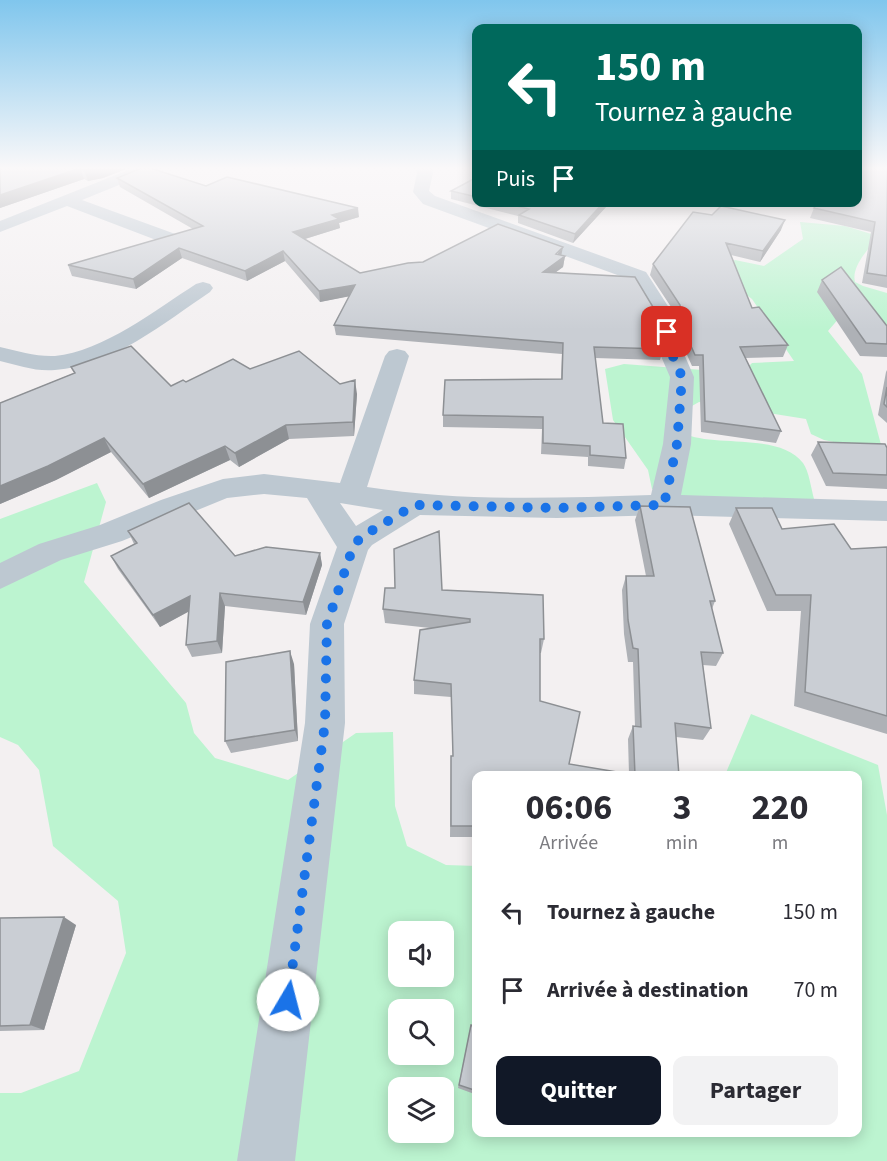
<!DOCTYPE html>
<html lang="fr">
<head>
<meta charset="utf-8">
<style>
  :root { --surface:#fff; --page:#f2f2f3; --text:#2b2b33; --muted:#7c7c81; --accent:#111827 }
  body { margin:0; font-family:"Source Sans 3",sans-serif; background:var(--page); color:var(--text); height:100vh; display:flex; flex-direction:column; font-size:22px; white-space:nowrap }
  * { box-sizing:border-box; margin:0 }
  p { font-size:20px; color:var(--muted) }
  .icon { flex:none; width:33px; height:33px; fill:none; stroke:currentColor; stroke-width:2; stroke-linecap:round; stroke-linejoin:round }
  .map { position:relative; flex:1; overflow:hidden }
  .panel { position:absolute; left:472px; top:771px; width:390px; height:366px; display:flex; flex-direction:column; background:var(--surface); border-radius:12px; box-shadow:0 3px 15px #0003 }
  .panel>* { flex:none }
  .top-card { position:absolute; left:472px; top:24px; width:390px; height:183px; border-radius:12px; box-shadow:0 3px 15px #0003; background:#00695c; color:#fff; overflow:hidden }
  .controls { position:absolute; left:388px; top:921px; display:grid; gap:12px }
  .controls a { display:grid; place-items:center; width:66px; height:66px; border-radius:12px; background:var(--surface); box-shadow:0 3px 15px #0003; font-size:30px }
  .pin { position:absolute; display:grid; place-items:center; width:51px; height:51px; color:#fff; margin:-26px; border-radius:12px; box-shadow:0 3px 9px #0006 }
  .me { position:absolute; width:66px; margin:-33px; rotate:8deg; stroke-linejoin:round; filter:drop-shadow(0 0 4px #0008) }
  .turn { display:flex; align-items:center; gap:21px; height:126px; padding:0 24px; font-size:27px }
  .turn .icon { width:78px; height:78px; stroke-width:2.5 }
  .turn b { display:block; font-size:42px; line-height:51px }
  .then { display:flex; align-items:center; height:57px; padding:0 24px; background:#0003; gap:12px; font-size:22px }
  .eta { display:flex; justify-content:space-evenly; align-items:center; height:102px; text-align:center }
  .eta b { font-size:36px; font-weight:700; line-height:42px }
  .cta { display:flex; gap:12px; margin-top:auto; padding:12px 24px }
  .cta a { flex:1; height:69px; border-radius:12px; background:var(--accent); color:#fff; font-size:24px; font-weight:700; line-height:69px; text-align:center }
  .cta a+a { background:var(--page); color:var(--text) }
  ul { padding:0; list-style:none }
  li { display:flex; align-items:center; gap:18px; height:78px; padding:0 24px }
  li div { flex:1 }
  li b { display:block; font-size:22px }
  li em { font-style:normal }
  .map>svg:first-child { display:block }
  .green { fill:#bcf4d0; fill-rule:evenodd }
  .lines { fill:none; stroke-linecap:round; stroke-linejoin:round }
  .street { fill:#bdc8d1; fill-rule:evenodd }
  .wall { fill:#aeb1b6 }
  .shaded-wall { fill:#8d9094 }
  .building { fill:#caced4; stroke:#8d9094; stroke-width:1.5 }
  .route { stroke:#1a73e8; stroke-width:10; stroke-dasharray:0 18 }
</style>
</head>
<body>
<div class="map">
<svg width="887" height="1161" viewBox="0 0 887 1161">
  <rect width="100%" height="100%" fill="#f3f0f1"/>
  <path class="green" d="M800 222 845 226 878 236C869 249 851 266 855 282L863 286 887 293V330L840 317 828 331 862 374 883 452 824 440 811 434 806 419 699 402 683 411V433C712 448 780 432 803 463 809 471 811 488 814 499L776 505 699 500 652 489 648 470 613 420 605 369 624 364 742 373 752 363 794 361 752 299 733 285 729 263 735 260 764 266 803 239Z
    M97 483 106 502 84 582 186 703 194 733 215 758 288 780 356 733 393 732 395 806 407 846 446 865 477 866V1132H858V776L725 775 751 714 878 765 887 815V1161H0V1093H21L79 1071 126 953 118 901 53 846 39 770 18 745 0 737V519ZM399 932H444V976H399ZM399 1010H444V1054H399ZM399 1088H444V1132H399Z"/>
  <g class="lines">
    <path class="street" d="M136 167H158L156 170 82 200 178 235 180 239 178 243H164L67 206 0 232V221Z
      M415 167H431L433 173 429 191 435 196 646 272 675 317 681 347 694 377 691 444 681 495 887 501V521L664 515 557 518 420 515 372 545 368 550 344 624 345 723 295 1161H237L305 723 310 624 337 547 307 498 264 494 227 498 122 541 61 560 0 589V563L39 544 100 525 161 500 223 479 264 474 340 483 385 356 389 351 397 349 405 351 409 356 367 487C461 502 557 498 651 495L663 444 670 377 657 347 653 317 631 280 423 204 413 192 417 173ZM340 503 383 510 356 526Z
      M203 282 210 284 213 288 210 292C164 323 112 366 55 370 36 372 18 365 0 361V347C18 351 37 357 55 356 102 352 157 309 196 284Z"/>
  </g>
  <path class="wall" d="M0 167 126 169 103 178 88 181 84 179 0 208Z
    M887 167V288L862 283 871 232 810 218 814 208Z
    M477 177V202H606V207L573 243 518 223V216L451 199V191Z
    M117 178 206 186 359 217 339 223 340 228 305 239 360 273 562 256H565L563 267 555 273 658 336 663 349 660 360 595 358 603 423 626 458 624 469 588 466V457L541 454 542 429 443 427V415L561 379 562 354 336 335 334 325 349 296 320 302 285 261 247 281 182 258 136 289 72 276 68 265 193 229 120 187Z
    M712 215 781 230 760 262 731 255 752 308 788 345 783 357 745 358 781 431 776 443 701 432 699 366H692L683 346 677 316 650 275 653 264Z
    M822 280 887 326V357L860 356 817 292Z
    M71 367 171 386 250 369 340 384 357 394 354 436 289 439 239 467 230 460 149 498 111 452 56 480 0 504V403L74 373Z
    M887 370V423L878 415 886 372Z
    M818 442 887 448V489L826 486 811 455Z
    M640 506 715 601 712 609 723 653 716 666 703 665 711 728 703 740 676 737 679 776H477V837H450L451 756H453L451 697 414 694V680L430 628 385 623 383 609 442 590 544 639 541 653H540V701L569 764 629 774 628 739 633 726 635 727 633 662H628L624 634 622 590 626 576H646L635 520Z
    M736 508 782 529 851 549 887 547V734L794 706 801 611H767L729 524Z
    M128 531 235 556 320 553 322 565 306 615 225 606 222 653 192 657 186 645 188 612 160 627 118 569 111 556 134 544Z
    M294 664 298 741 231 753 225 741Z
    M0 918 76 925 44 1030 0 1031Z
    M471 1025 477 1027V1095L458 1088Z"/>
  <path class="shaded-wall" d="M97 167H126V169L103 178 88 181 84 170Z
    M80 168 84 179 0 208V195Z
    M604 202H606V207L573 243 575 234Z
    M358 208 359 217 339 223 340 228 295 242 293 232 332 215Z
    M785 220 781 230 760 262 763 251Z
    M563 247 561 257 565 256 563 267 542 282 543 272Z
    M179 248 182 258 136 289 133 279Z
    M283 251 285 261 247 281 245 271Z
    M355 285 356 295 320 302 319 291Z
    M355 380 357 394 354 436 353 422Z
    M286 425 289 439 239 467 235 453Z
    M104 438 111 452 56 480 0 504V486Z
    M225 446 230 460 149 498 143 484Z
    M320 553 322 565 306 615 303 602Z
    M220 593 225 606 222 653 217 641Z
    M190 596 195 608 160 627 153 615Z
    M290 651 294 664 298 741 295 730Z
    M64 917 76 925 44 1030 30 1025Z"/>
  <path class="building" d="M0 167H97L84 170 80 168 0 195Z
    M144 167H147L206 186 227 177 358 208 332 215 339 219 293 232 360 273 408 263 423 262 498 224 563 247 556 254 565 256 543 272 635 277 653 307 658 336 663 349 594 347 603 423 623 424 626 458 590 455V446L543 443V417L443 415 445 380 562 379 563 343 334 325 355 285 319 291 283 251 245 271 179 248 133 279 68 265 203 226 117 178Z
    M858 167H887V276L867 273 875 222 814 208 819 202H858Z
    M477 177V197L451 191Z
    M500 202H604L575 234 519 215 529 209Z
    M721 206 785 220 763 251 726 243 752 308 759 307 788 345 740 347 781 431 705 421 703 355H695L686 335 680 305 653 264 693 212 712 215Z
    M841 267 887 326V344L866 343 822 280Z
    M131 346 171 386 183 380 186 382 233 359 250 369 299 351 340 384 355 380 353 422 286 425 235 453 225 446 143 484 104 438 48 466 0 486V403L75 373 71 367Z
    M887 387V407L884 404Z
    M818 442 885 444 887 448V475L833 473Z
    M189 503 235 556 266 547 320 553 303 602 220 593 217 641 186 645 190 596 153 615 111 556 137 543 128 531Z
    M640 506 690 507 715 601H710L723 653 701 652 711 728 675 723 679 776H477V826H451V756H453L451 684 414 680 420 630 470 622V619L383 609 385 588H395L394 549 439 531 442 590 543 595 544 639H540V701L580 712 569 764 635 775 633 726 641 727 638 649 633 648 628 620 626 576H654Z
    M736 508H772L782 529 834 524 851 549 887 547V716L805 692 811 595H776Z
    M290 651 295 730 225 741 226 662Z
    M64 917 30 1025 0 1026V918Z
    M471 1025 477 1027V1091L459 1085Z"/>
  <linearGradient id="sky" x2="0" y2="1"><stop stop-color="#80c6ed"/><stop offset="0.51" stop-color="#faf8f9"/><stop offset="1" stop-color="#faf8f9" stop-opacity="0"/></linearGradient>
  <rect width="887" height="330" fill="url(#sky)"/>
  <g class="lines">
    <path class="route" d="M288 1000 325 723 327 624 353 547 361 537 415 505 557 508 664 505 677 444 682 377 669 347 667 332"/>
  </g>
</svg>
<div class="controls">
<a><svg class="icon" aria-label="sound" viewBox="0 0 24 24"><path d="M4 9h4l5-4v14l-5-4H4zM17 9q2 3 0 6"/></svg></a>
<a><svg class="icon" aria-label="search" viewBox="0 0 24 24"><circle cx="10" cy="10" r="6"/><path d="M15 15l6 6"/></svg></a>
<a><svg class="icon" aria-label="layers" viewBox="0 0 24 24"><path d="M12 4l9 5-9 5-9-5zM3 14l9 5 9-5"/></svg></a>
</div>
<div class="pin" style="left:667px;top:332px;background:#d93025"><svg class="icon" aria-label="arrive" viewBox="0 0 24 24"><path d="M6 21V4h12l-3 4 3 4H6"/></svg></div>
<svg class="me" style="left:288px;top:1000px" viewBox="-20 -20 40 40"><circle r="19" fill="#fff"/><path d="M0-13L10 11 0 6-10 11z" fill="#1a73e8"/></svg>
<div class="top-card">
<div class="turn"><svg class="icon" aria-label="left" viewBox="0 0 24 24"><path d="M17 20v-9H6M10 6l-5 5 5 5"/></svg><div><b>150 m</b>Tournez à gauche</div></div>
<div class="then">Puis<svg class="icon" aria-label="arrive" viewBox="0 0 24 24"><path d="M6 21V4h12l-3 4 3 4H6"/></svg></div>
</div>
<section class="panel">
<div class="eta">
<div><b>06:06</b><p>Arrivée</p></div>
<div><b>3</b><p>min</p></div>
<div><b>220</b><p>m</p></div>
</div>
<ul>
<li><svg class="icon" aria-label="left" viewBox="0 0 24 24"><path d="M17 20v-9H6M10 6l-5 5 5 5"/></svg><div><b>Tournez à gauche</b></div><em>150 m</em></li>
<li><svg class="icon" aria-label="arrive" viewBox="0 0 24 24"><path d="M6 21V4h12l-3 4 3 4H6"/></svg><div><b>Arrivée à destination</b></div><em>70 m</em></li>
</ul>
<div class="cta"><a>Quitter</a><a>Partager</a></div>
</section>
</div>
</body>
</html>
